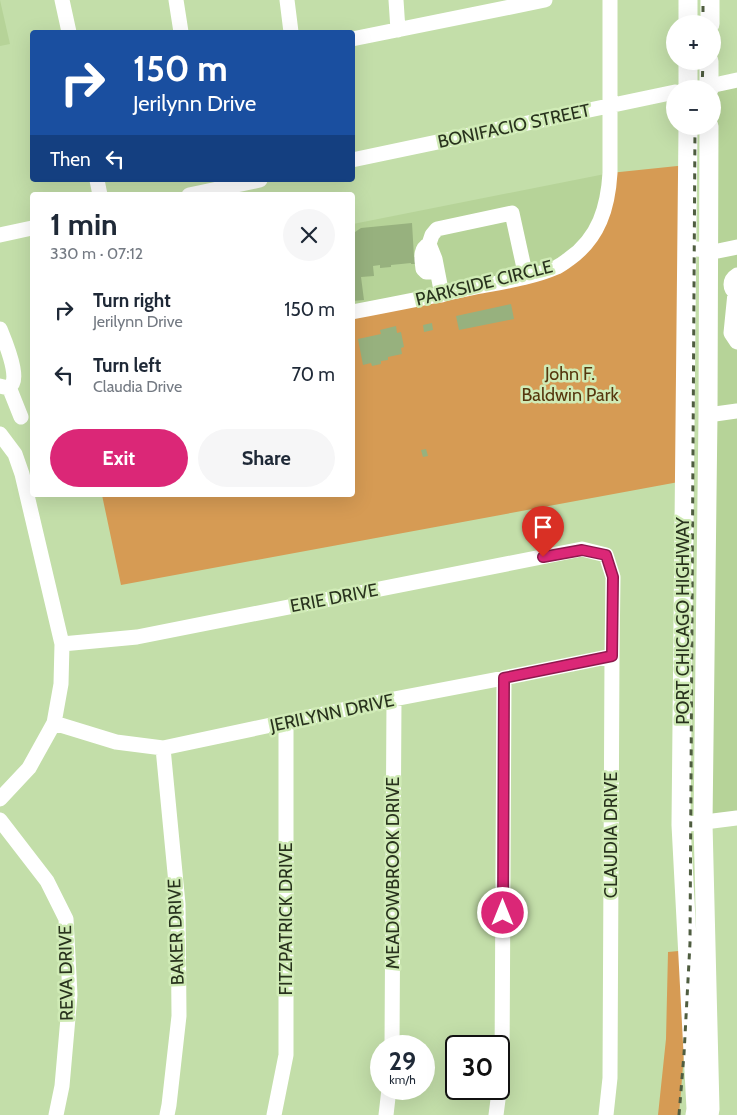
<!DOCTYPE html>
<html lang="en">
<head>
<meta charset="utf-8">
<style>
  :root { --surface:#fff; --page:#f6f6f7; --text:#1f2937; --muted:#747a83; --accent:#db2777 }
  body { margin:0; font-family:Cabin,sans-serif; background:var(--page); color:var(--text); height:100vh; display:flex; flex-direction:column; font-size:19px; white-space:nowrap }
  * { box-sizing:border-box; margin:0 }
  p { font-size:16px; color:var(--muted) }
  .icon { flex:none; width:28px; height:28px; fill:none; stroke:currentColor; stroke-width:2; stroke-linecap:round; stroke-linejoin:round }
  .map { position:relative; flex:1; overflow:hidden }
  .panel { position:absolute; left:30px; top:192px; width:325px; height:305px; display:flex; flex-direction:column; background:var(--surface); border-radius:5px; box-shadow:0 5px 20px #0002 }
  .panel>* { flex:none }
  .banner { position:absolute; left:30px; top:30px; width:325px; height:152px; border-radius:5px; box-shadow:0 5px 20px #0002; background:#1a4fa0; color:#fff; overflow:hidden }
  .controls { position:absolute; left:666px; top:15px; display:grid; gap:10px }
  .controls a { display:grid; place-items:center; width:55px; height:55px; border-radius:50%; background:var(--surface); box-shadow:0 5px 20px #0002; font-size:25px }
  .speed { position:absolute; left:370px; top:1035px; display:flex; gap:10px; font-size:25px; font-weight:700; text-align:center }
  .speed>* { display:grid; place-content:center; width:65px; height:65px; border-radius:50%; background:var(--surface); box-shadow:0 5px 20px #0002; line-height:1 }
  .speed small { font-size:12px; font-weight:400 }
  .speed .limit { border:2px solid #111; border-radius:8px; background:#fff; color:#111 }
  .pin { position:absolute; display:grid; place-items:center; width:42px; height:42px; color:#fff; margin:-51px -21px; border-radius:50% 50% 50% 0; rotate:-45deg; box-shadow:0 0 5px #0007 }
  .pin .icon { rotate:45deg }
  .me { position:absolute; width:55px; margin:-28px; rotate:0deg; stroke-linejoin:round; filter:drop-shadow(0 0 4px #0008) }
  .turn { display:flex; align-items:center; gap:18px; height:105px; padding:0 20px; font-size:22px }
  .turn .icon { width:65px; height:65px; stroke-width:2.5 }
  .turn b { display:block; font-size:35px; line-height:42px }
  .then { display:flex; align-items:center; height:48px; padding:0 20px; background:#0003; gap:10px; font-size:19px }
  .round { display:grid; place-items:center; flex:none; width:52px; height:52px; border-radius:26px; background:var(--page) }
  .summary { display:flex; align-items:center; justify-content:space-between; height:85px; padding:0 20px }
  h1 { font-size:30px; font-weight:700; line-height:38px }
  .cta { display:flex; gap:10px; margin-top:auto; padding:10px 20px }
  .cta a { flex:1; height:58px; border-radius:30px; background:var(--accent); color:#fff; font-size:20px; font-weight:700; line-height:58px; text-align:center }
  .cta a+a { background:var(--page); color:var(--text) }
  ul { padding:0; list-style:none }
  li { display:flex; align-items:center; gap:15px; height:65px; padding:0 20px }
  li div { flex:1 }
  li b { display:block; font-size:19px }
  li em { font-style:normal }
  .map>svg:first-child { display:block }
  .built { fill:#b6d398 }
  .green { fill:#d69b54 }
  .building { fill:#97b17e }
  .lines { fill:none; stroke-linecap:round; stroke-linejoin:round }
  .minor { stroke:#fff; stroke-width:15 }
  .major { stroke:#fff; stroke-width:19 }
  .rail { stroke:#4f5d40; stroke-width:3; stroke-dasharray:6 6; stroke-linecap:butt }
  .route-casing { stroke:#8e194d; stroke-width:12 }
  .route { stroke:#db2777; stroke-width:9 }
  .labels { text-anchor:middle; stroke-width:5; stroke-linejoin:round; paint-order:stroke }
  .street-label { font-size:18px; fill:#28321d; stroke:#d0ebb6 }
  .park-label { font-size:18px; fill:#56370e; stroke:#d0ebb6 }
</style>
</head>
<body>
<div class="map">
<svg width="737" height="1115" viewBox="0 0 737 1115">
  <rect width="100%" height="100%" fill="#c3dea9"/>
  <path class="built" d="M0 0 10 44 0 46Z
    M737 80V818L703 823 712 89Z
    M610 173 605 208 559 266 353 312V224Z"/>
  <path class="green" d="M687 165 684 481 121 585 102 495H352L353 312 526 277 587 243 610 173Z
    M689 950 684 1054 679 1115H658L666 1039 668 952Z"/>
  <path class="building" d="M412 223 414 257H417L418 264H411V263L391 265V267L380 268V265L373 266 374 276 361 277 364 300 352 301V232H355L361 228Z
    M511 304 514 319 459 330 456 316Z
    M432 323 433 330 424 332 423 325Z
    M396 326 397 333 401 332 404 347 401 348 402 354 388 357V360L381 361V364L372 366 371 363 363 365 358 339 381 334 380 330Z
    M426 449 428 456 423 457 421 450Z"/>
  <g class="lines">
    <path class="minor" d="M62 0 69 32
      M176 0 181 32
      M287 0 291 32
      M396 0 398 30
      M352 39 545 0
      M696 89 737 80
      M352 160 675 92
      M97 180 100 195
      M189 195 260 180
      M0 235 32 228
      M429 244C419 250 422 259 423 269L426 272H437
      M686 248 718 251 737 247
      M737 275C729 280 729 289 737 294
      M735 293 731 333 737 342
      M442 295 435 259 429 244 432 235 437 229 512 213 526 277
      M352 312C394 304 435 296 476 287 502 282 532 278 557 267 561 265 565 262 569 259 599 238 608 207 610 173V0
      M0 329C4 339 29 396 0 386
      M9 387 21 417
      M708 415 737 411
      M0 434 15 454 22 474 62 644 61 684 54 723 29 768 0 799
      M62 644 137 637 582 549 606 555 613 577 612 656 610 1078 606 1115
      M54 723 116 742 163 748 394 699 504 678 612 656
      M163 748 178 904 179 1016 169 1105 167 1115
      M0 820 47 881 66 919 70 995 62 1086 56 1115
      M681 825 737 818
      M392 1046 394 699
      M274 1115 286 1055V723
      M386 1115 389 1089
      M496 1115 502 1069 504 678"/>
    <path class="major" d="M688 0V24
      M710 24V0
      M688 61V89
      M709 89V61
      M688 126 681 825 696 1109 695 1115
      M709 1115 710 1109 703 823 708 415 709 126"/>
    <path class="rail" d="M703 24V0
      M702 89 703 61
      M679 1115 684 1054 690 943 695 126"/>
  </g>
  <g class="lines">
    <g class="route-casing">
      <path id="route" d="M503 913 504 678 612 656 613 577 606 555 582 550 543 557"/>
    </g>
    <use href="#route" class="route"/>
  </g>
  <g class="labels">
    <g class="street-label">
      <text transform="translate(514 126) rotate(-12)" y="6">BONIFACIO STREET</text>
      <text transform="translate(484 283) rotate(-14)" y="6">PARKSIDE CIRCLE</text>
      <text transform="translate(334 598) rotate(-11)" y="6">ERIE DRIVE</text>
      <text transform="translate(683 621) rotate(-90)" y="6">PORT CHICAGO HIGHWAY</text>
      <text transform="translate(332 713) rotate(-12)" y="6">JERILYNN DRIVE</text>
      <text transform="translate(611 835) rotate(-90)" y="6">CLAUDIA DRIVE</text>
      <text transform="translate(393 873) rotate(-90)" y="6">MEADOWBROOK DRIVE</text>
      <text transform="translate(286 919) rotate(-90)" y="6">FITZPATRICK DRIVE</text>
      <text transform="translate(176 932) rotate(-92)" y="6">BAKER DRIVE</text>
      <text transform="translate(66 973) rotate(-91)" y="6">REVA DRIVE</text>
    </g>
    <g class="park-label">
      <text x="570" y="380">John F.<tspan x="570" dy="21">Baldwin Park</tspan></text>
    </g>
  </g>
</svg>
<div class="controls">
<a>+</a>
<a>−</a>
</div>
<div class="speed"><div>29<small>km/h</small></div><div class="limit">30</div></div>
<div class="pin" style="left:543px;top:557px;background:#d93025"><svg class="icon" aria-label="arrive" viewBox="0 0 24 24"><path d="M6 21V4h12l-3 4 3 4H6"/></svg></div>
<svg class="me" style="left:503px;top:913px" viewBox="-20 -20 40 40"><circle r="17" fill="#db2777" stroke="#fff" stroke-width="3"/><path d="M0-11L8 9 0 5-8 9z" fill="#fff"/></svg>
<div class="banner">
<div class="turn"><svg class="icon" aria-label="right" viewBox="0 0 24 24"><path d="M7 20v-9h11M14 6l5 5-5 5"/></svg><div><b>150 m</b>Jerilynn Drive</div></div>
<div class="then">Then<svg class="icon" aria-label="left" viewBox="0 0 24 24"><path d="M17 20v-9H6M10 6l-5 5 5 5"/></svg></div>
</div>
<section class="panel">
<div class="summary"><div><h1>1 min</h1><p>330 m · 07:12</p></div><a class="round"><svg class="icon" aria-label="close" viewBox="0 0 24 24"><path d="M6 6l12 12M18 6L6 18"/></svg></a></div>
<ul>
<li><svg class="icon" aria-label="right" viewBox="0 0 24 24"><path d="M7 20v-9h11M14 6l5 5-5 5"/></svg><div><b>Turn right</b><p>Jerilynn Drive</p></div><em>150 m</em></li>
<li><svg class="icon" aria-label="left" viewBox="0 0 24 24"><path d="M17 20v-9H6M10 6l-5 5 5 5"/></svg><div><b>Turn left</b><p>Claudia Drive</p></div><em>70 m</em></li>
</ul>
<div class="cta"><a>Exit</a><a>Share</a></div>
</section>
</div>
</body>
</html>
